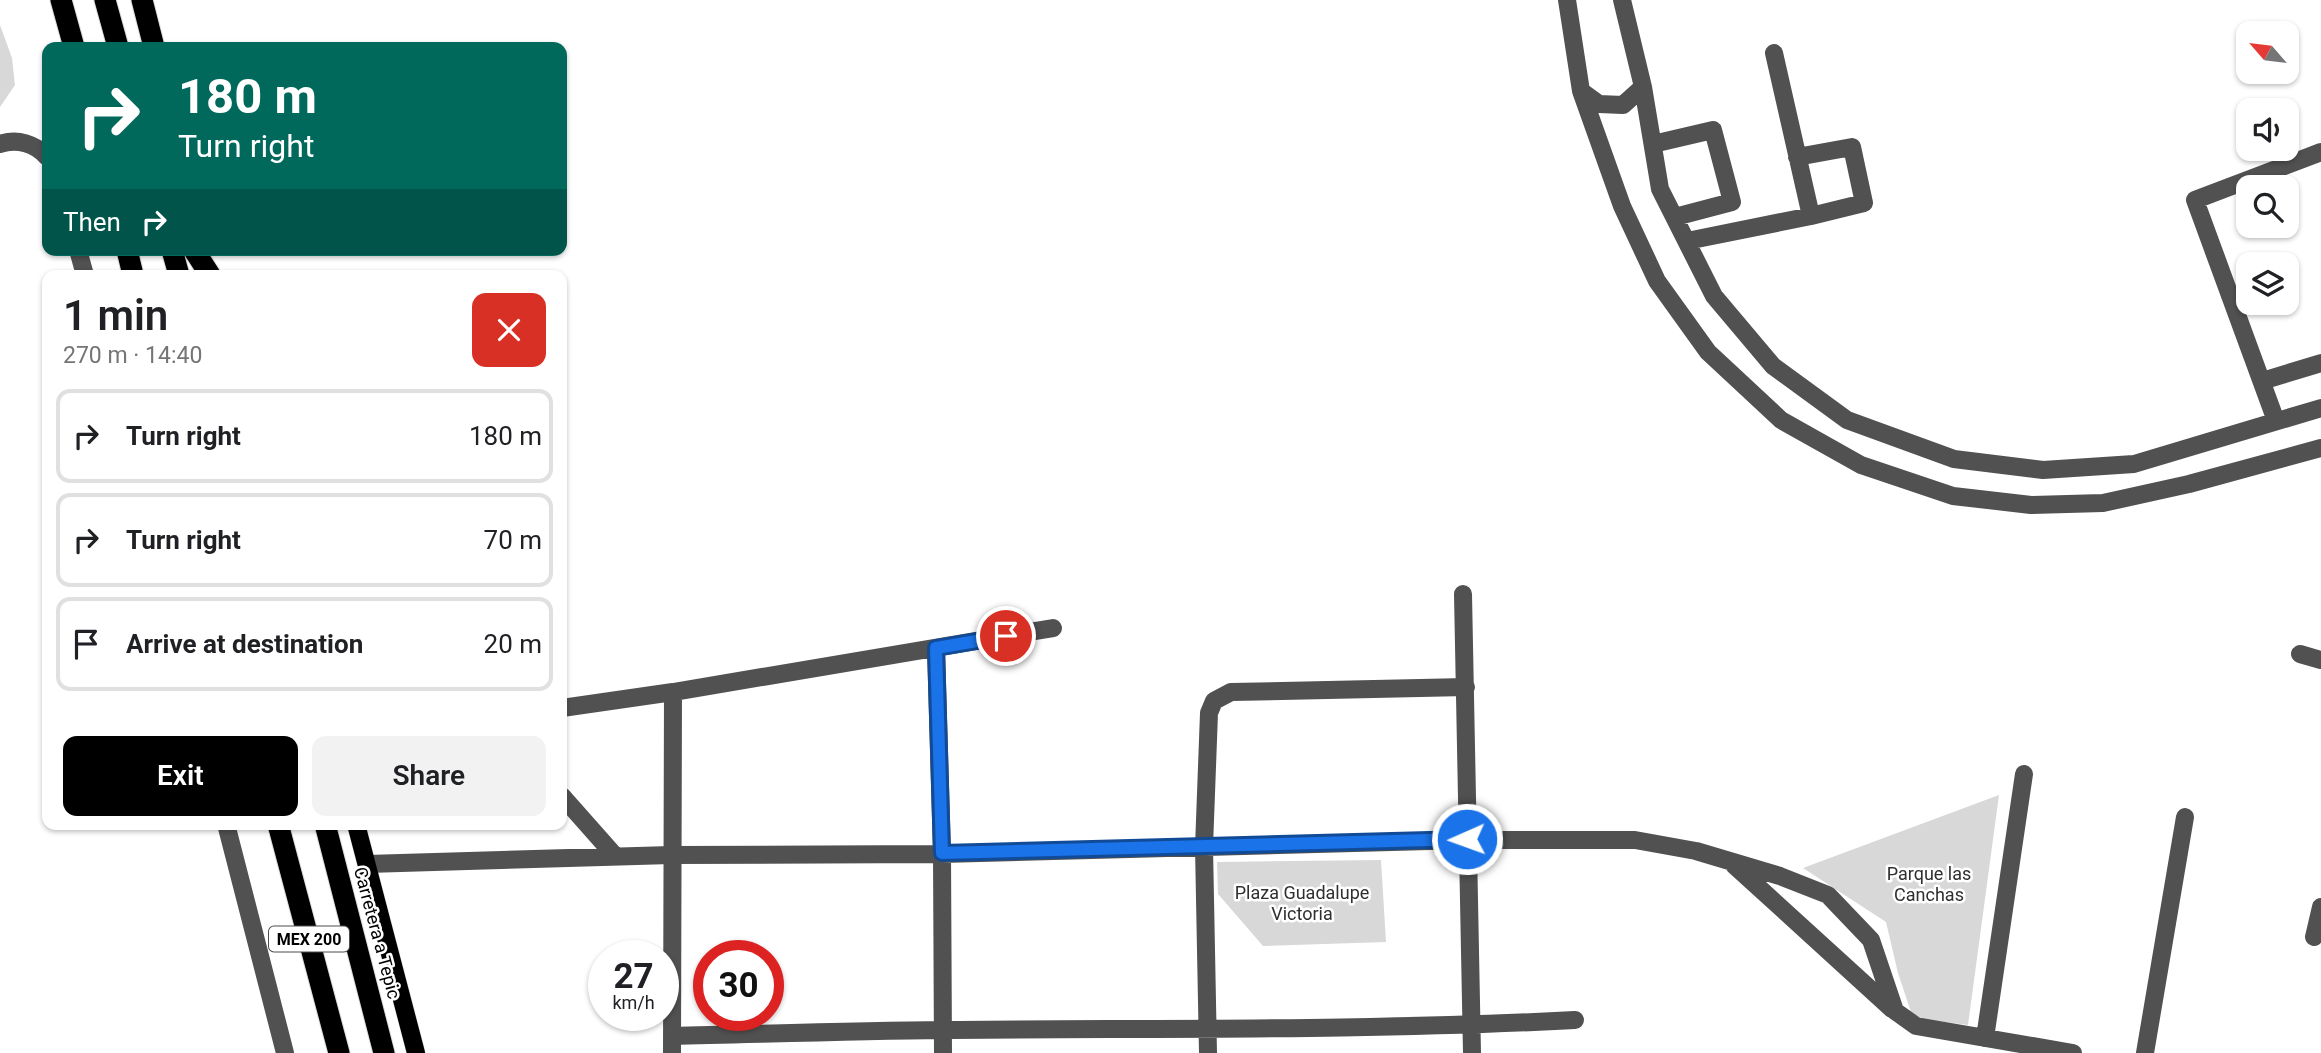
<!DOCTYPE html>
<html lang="en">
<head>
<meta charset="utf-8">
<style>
  :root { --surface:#fff; --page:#f2f2f2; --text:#202124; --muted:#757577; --line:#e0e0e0; --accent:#000 }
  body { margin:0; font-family:Roboto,sans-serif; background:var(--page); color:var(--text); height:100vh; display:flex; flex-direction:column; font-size:26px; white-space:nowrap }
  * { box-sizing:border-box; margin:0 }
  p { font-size:23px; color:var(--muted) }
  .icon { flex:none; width:38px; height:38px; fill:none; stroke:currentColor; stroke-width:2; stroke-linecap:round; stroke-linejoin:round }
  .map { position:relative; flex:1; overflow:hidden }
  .details { position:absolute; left:42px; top:270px; width:525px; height:560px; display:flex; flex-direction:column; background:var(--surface); border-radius:14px; box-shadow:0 2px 5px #0004 }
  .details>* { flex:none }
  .guide { position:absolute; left:42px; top:42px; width:525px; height:214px; border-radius:14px; box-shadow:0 2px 5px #0004; background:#00695c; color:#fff; overflow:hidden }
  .needle { width:46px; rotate:298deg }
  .tools { position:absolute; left:2236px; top:21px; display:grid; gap:14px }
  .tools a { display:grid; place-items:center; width:63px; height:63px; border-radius:14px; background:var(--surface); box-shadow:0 2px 5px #0004; font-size:35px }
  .speed { position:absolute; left:588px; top:940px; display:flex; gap:14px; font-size:35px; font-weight:700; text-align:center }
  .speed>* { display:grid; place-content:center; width:91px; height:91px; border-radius:50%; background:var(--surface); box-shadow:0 2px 5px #0004; line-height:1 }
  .speed small { font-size:18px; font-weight:400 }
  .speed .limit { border:10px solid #d22; background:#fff; color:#111 }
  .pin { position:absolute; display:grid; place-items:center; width:60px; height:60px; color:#fff; margin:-30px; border:4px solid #fff; border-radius:50%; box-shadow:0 2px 7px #0007 }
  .me { position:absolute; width:77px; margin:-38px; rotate:268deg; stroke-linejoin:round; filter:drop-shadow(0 0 5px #0008) }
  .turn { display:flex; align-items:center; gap:24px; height:147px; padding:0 21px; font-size:32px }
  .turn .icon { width:91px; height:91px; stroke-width:2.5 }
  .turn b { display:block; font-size:49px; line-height:60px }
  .then { display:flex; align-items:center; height:66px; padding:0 21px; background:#0003; gap:14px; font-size:26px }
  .round { display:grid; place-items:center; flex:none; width:74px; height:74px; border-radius:14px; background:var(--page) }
  .summary { display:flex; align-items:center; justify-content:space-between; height:119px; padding:0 21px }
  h1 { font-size:42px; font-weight:600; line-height:52px }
  .cta { display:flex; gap:14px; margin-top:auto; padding:14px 21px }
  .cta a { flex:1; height:80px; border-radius:14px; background:var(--accent); color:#fff; font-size:28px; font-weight:600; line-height:80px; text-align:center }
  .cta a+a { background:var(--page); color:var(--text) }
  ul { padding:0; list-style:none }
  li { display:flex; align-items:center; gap:21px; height:94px; margin:0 14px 10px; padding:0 7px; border:4px solid var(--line); border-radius:14px }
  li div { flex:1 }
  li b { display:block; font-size:26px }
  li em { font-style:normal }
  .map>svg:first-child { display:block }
  .green { fill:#d8d8d8 }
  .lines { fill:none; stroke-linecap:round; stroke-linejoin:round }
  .major-casing { stroke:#dbdbdb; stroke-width:19 }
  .highway-casing { stroke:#dbdbdb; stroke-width:23 }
  .minor { stroke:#515151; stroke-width:18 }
  .major { stroke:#000; stroke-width:18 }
  .highway { stroke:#000; stroke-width:21 }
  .route-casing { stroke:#114b97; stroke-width:18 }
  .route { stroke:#1a73e8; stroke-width:12 }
  .labels { text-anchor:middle; stroke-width:5; stroke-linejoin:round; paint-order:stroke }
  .shield { fill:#fff; stroke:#4c4c4c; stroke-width:2 }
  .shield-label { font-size:16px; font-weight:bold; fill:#000 }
  .park-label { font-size:18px; fill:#2f2f2f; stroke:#fff }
  .street-label { font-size:18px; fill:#000; stroke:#fff }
</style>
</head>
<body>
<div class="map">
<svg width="2321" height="1053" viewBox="0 0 2321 1053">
  <rect width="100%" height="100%" fill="#fff"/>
  <path class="green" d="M0 25 12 58 15 85 0 107Z
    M1999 795 1968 1025 1913 1018 1898 973 1886 922 1803 868Z
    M1381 860 1386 942 1263 946 1218 894 1217 862Z"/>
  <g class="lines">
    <g class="major-casing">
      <path id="major" d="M356 824 416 1053"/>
    </g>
    <g class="highway-casing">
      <path id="highway" d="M61 0 74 47
        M105 0 118 47
        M142 0 154 47
        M127 250 133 275
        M172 250 179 275
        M194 250 210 275
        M278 824 339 1053
        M325 824 384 1053"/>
    </g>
    <path class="minor" d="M1567 0 1581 91 1622 206 1657 281 1708 352 1781 420 1861 465 1953 496 2031 505 2103 503 2189 484 2321 448
      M1622 0 1643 87 1660 189 1714 296 1773 366 1847 420 1954 459 2043 470 2134 464 2321 408
      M1581 91 1599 104 1623 105 1643 87
      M0 144C17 138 36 144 47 157
      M1653 144 1713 130 1732 202 1675 217
      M1797 157 1852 147 1864 203 1811 216
      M1687 241 1811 216 1774 53
      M78 250 85 275
      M2262 381 2321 363
      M2276 421 2195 200 2321 152
      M1463 594 1472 1053
      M936 648 942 854 943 1053
      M2300 654 2321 660
      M562 708 673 692 1053 628
      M562 796 616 857
      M226 824 285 1053
      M367 864 671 855 942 854 1467 840H1635L1696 851 1780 876 1828 895 1871 940 1895 1011 1916 1026 2073 1053
      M1734 865 1892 1009
      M2314 937 2321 907
      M672 1036C762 1034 852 1031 943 1030 1153 1028 1364 1031 1575 1020
      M1985 1038 2024 774
      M672 1053 673 692
      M1208 1053 1204 847 1209 713 1214 701 1231 692 1466 687
      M2145 1053 2185 817"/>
    <use href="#major" class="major"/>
    <use href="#highway" class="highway"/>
  </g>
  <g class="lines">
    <g class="route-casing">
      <path id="route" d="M1006 636 936 648 942 853 1467 839"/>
    </g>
    <use href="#route" class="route"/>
  </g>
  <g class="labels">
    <rect class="shield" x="269" y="926.5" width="80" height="25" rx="5"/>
    <g class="shield-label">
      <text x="309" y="945">MEX 200</text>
    </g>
    <g class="park-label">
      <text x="1929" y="880">Parque las<tspan x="1929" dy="21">Canchas</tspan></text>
      <text x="1302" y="899">Plaza Guadalupe<tspan x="1302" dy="21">Victoria</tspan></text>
    </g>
    <g class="street-label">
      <text transform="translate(377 933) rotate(75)" y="6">Carretera a Tepic</text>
    </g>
  </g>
</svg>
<div class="tools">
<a><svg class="needle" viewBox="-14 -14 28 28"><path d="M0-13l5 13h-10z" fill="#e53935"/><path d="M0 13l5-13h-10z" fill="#757577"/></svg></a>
<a><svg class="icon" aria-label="sound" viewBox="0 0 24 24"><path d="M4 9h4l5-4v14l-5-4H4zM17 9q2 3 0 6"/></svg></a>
<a><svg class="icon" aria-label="search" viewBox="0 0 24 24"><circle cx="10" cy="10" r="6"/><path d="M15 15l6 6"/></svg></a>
<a><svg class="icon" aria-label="layers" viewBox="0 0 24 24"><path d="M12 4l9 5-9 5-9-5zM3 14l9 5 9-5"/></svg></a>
</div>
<div class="speed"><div>27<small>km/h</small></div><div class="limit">30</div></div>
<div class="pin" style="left:1006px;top:636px;background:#d93025"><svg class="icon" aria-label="arrive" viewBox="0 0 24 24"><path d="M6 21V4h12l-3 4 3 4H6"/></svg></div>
<svg class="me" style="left:1467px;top:839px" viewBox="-20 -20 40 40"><circle r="17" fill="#1a73e8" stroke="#fff" stroke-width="3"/><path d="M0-11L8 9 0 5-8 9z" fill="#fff"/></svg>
<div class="guide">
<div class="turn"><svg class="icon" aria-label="right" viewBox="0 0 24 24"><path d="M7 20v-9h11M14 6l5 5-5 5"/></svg><div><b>180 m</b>Turn right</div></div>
<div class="then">Then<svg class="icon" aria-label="right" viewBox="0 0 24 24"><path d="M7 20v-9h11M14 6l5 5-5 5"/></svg></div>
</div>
<section class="details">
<div class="summary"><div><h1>1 min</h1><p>270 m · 14:40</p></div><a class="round" style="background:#d93025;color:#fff"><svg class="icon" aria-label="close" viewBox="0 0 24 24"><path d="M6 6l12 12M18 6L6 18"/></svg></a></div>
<ul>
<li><svg class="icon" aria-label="right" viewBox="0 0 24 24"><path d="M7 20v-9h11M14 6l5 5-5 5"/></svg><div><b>Turn right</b></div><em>180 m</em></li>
<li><svg class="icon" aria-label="right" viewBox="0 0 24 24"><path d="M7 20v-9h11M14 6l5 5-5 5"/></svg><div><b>Turn right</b></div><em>70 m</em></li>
<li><svg class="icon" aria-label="arrive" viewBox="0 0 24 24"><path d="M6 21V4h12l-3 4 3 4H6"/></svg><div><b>Arrive at destination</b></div><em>20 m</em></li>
</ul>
<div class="cta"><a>Exit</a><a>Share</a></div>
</section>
</div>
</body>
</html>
